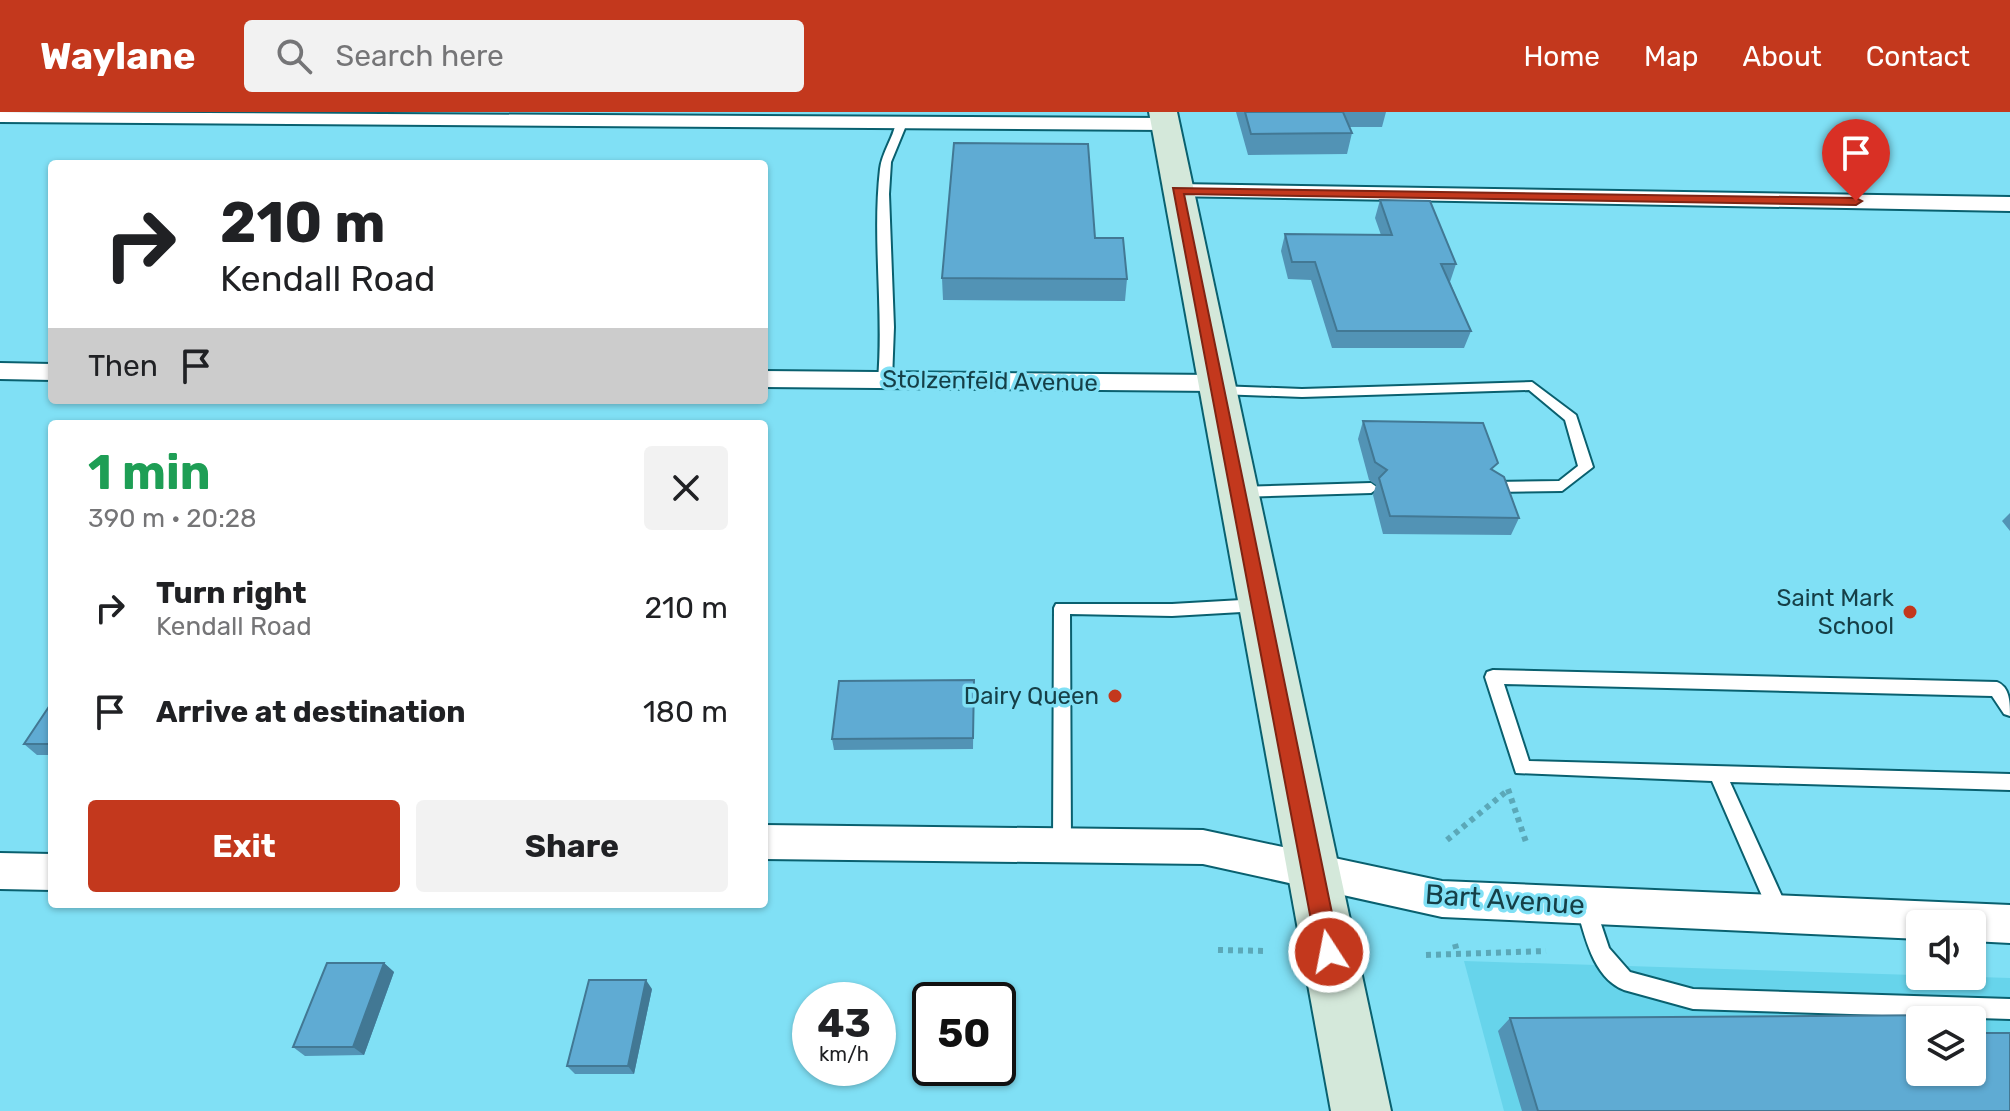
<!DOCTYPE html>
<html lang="en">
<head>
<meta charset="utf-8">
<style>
  :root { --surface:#fff; --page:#f2f2f2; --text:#202124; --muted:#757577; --accent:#c3381d }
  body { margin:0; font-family:Rubik,sans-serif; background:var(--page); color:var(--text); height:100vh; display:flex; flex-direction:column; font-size:30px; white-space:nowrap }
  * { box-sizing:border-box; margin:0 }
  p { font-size:26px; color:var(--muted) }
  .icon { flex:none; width:44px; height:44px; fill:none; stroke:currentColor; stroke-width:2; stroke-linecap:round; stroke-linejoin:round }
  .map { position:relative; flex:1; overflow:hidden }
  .side { position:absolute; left:48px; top:308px; width:720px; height:488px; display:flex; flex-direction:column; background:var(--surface); border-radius:8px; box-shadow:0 2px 6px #0004 }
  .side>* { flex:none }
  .banner { position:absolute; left:48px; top:48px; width:720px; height:244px; border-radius:8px; box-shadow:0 2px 6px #0004; background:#fff; color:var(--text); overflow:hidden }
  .fabs { position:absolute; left:1906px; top:798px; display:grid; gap:16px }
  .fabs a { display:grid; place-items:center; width:80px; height:80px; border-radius:8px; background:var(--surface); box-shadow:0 2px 6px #0004; font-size:40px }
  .speed { position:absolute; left:792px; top:870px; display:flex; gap:16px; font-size:40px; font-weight:700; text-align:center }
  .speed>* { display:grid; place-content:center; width:104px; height:104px; border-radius:50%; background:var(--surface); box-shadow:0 2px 6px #0004; line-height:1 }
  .speed small { font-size:20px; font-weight:400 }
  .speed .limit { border:4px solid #111; border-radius:12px; background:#fff; color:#111 }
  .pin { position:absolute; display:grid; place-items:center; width:68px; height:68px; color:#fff; margin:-82px -34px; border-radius:50% 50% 50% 0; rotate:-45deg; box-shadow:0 0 8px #0007 }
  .pin .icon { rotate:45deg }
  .me { position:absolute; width:88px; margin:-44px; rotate:349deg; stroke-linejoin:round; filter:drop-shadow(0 0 6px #0008) }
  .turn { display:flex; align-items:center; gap:28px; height:168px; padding:0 40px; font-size:36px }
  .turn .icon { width:104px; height:104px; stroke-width:2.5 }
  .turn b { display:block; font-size:56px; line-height:68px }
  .then { display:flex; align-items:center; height:76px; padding:0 40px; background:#0003; gap:16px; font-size:30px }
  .round { display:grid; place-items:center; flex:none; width:84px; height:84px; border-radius:8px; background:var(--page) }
  .head { display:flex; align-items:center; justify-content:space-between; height:136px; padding:0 40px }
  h1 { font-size:48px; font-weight:700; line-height:60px; color:#1e9e55 }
  .primary-button { display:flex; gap:16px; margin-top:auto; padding:16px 40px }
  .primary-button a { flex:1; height:92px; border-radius:8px; background:var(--accent); color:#fff; font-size:32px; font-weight:700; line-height:92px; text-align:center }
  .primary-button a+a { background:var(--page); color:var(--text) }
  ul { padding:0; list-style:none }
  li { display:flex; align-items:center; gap:24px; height:104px; padding:0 40px }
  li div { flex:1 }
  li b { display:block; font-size:30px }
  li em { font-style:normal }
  header { display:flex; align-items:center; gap:48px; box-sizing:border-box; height:112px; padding:0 40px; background:var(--accent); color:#fff }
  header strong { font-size:38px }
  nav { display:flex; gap:44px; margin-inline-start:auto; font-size:28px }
  .search { width:560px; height:72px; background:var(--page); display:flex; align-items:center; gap:20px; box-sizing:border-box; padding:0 28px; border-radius:8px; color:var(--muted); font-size:30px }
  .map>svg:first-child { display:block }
  .built { fill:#67d4eb; fill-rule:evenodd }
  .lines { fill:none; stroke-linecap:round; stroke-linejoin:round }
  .service-casing { stroke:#09606f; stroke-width:4 }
  .minor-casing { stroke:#09606f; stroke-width:4 }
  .secondary-casing { stroke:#09606f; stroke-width:4 }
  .path { stroke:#5ba8b8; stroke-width:6; stroke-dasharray:5 5; stroke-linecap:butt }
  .service { fill:#fff; fill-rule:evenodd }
  .minor { fill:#fff; fill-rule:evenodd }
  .secondary { fill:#d4e8da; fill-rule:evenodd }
  .wall { fill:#5293b5 }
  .shaded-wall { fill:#427894 }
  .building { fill:#5fabd3; stroke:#427894; stroke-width:2 }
  .route { fill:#c3381d; stroke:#7f2413; stroke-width:2 }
  .poi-dot { fill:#c3381d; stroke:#80e0f5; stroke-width:3 }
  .labels { text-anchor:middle; stroke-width:7; stroke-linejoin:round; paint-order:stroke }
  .street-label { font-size:24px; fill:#153f47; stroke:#80e0f5 }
  .poi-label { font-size:24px; fill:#153f47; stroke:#80e0f5; text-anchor:end }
  .near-street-label { font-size:28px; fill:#153f47; stroke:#80e0f5 }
</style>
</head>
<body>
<header>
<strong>Waylane</strong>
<div class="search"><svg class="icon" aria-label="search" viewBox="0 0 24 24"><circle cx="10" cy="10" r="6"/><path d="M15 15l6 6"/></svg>Search here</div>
<nav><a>Home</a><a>Map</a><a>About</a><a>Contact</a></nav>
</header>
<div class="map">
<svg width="2010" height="999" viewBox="0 0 2010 999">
  <rect width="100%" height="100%" fill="#80e0f5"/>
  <path class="built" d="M1464 849 2010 866V999H1504ZM1920 908H1972V960H1920Z"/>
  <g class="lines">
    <g class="service-casing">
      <path id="service" d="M901 7 906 10 905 16 891 50 889 82 894 215 892 268 885 272 878 268C884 198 872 127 880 57 882 40 893 27 896 10Z
        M1532 270 1576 303 1593 355 1562 379 1493 380 1486 375 1493 370 1559 369 1578 354 1565 308 1529 278 1302 285 1218 282 1211 278 1218 274 1302 277Z
        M1371 371 1378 376 1371 381 1238 385 1231 380 1238 375Z
        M1259 487 1267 493 1259 499 1172 504 1070 502 1071 734 1069 740 1062 742 1055 740 1053 734 1054 496 1056 492H1172Z
        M1493 558 1997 570C2010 575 2010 591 2010 604L2004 602 1992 584 1504 572 1529 649 2010 662V678L1730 670 1789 800 1786 807 1779 809 1772 807 1712 669 1516 661 1485 565 1487 560Z
        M1586 785 1593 788 1609 836 1630 860 1693 877 2010 887V907L1693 897 1624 878C1592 865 1585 823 1576 794L1579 788Z"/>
    </g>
    <g class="minor-casing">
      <path id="minor" d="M0 0 1165 6 1175 12 1165 18 0 10Z
        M1177 72 2010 85V99L1169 84 1166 79Z
        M0 251 52 252V268L0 267Z
        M764 259 1216 263 1225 265 1229 271 1225 277 1216 279 764 275Z
        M764 713 1203 718 1442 769 2010 793V831L1972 829V812H1920V827L1442 805 1203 752 764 747Z
        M0 741 52 742V778L0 777Z"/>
    </g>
    <g class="secondary-casing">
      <path id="secondary" d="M1149 0H1177L1391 999H1331Z"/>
    </g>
    <path class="path" d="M1508 677 1527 733
      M1447 728 1508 678
      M1455 832 1457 840
      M1218 838 1267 839
      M1426 843 1546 839"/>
    <use href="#service" class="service"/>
    <use href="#minor" class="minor"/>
    <use href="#secondary" class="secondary"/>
  </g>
  <path class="wall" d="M1236 0H1386L1382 15H1349L1352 21 1347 42 1248 43Z
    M1380 88 1456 152 1450 170 1471 219 1464 236H1332L1311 168 1288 167 1281 139 1285 122 1381 123 1375 106Z
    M1095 126 1127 167 1125 189 943 188 942 166Z
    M1363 309 1494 359 1519 406 1511 423 1383 422 1373 383 1376 373 1369 368 1358 327Z
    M2010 401V419L2002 409Z
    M974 568 973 637 834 638 832 627Z
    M52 590V643H37L24 632Z
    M384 851 394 860 364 943 305 944 293 935Z
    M652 877 634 962H575L567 954Z
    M1510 906 1920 908 2010 999H1522L1498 919Z"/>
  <path class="shaded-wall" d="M384 851 394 860 364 943 353 935Z
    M646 868 652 877 634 962 628 954Z"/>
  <path class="building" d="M1245 0H1343L1352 21 1251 22Z
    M954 31 1088 32 1095 126H1123L1127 167 942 166Z
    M1380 88 1430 89 1456 152H1441L1471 219H1337L1315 150H1292L1285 122 1392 123Z
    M1363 309 1483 311 1498 351 1491 357 1504 365 1519 406 1390 404 1379 366 1387 358 1375 350Z
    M974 568 973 626 832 627 839 569Z
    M52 590V632H24Z
    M327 851H384L353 935H293Z
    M589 868H646L628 954H567Z
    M1950 903 1953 908H1920V960H1972V921H2010V999H1538L1510 906Z"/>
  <path class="route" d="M1173 76 1856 86 1862 89 1856 93 1184 82 1340 840 1337 848 1329 851 1321 848 1317 840Z"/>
  <g class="poi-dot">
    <circle cx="1910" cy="500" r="8"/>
    <circle cx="1115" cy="584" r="8"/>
  </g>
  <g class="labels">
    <g class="street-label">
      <text transform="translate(990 269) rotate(1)" y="8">Stolzenfeld Avenue</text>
    </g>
    <g class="poi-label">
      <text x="1894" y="494">Saint Mark<tspan x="1894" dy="28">School</tspan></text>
      <text x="1099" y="592">Dairy Queen</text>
    </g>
    <g class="near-street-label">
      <text transform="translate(1505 787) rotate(4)" y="10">Bart Avenue</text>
    </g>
  </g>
</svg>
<div class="fabs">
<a><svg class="icon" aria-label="sound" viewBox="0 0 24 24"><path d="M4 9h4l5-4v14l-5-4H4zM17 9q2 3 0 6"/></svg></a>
<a><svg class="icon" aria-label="layers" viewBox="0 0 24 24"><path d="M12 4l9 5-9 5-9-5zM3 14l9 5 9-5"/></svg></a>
</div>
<div class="speed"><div>43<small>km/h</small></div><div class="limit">50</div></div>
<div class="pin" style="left:1856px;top:89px;background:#d93025"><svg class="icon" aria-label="arrive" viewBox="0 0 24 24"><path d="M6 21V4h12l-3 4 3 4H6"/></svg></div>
<svg class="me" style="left:1329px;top:840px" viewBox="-20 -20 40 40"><circle r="17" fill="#c3381d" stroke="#fff" stroke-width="3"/><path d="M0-11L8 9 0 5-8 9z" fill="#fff"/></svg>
<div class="banner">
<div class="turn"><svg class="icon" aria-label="right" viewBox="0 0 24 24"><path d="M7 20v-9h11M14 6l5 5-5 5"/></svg><div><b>210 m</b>Kendall Road</div></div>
<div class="then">Then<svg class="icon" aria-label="arrive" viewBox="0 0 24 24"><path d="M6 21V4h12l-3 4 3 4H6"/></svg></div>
</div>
<section class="side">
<div class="head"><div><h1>1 min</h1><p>390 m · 20:28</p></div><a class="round"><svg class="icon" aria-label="close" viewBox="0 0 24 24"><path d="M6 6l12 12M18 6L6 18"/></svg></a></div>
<ul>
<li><svg class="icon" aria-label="right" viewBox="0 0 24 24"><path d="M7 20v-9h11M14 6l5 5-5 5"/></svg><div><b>Turn right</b><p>Kendall Road</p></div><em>210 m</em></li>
<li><svg class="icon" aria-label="arrive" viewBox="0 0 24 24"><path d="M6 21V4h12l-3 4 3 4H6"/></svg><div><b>Arrive at destination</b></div><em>180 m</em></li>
</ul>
<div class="primary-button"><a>Exit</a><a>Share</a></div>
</section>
</div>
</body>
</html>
